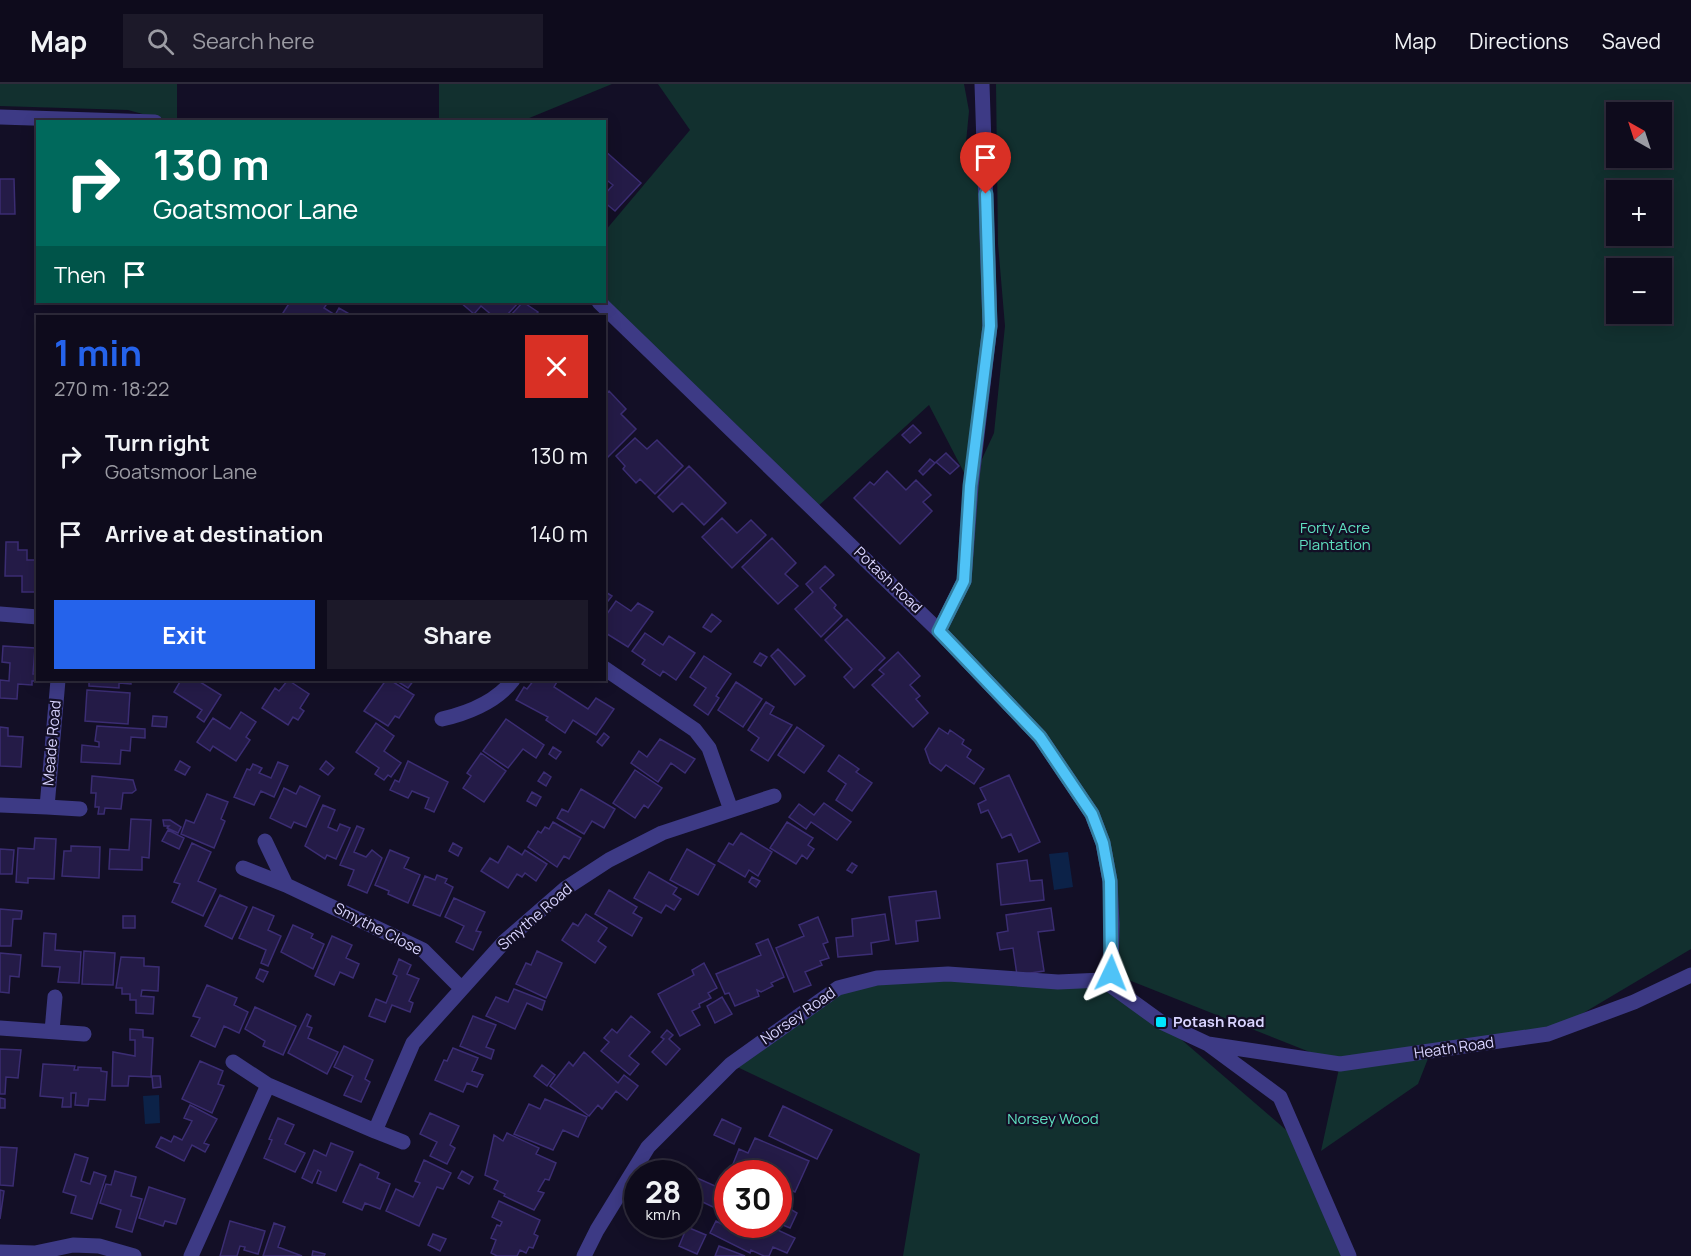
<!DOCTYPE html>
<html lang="en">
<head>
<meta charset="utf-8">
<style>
  :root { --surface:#0e0b1c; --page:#1c1929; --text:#f1f3f6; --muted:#9b9ba3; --line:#2e2b3b; --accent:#2563eb }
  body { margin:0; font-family:Manrope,sans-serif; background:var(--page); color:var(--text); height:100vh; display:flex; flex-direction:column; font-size:22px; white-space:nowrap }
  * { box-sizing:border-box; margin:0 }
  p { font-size:20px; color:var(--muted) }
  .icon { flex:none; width:33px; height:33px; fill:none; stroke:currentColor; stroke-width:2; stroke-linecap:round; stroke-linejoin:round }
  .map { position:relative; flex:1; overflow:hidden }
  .panel { position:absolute; left:36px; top:231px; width:570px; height:366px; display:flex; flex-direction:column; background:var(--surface); border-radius:0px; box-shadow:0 3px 15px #0003,0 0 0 2px var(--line) }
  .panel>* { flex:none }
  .top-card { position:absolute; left:36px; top:36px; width:570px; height:183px; border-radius:0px; box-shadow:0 3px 15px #0003,0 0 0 2px var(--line); background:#00695c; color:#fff; overflow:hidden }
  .needle { width:39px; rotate:321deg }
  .controls { position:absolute; left:1606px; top:18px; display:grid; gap:12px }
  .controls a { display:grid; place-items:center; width:66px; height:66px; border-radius:0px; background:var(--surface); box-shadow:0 3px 15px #0003,0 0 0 2px var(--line); font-size:30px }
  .speed { position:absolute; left:624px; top:1076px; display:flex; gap:12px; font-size:30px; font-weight:700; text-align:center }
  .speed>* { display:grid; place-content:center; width:78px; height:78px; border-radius:50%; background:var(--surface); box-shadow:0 3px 15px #0003,0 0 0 2px var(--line); line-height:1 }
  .speed small { font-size:15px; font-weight:400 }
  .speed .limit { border:9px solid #d22; background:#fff; color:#111 }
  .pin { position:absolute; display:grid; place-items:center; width:51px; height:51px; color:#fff; margin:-62px -26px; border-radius:50% 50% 50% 0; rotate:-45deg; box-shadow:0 0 6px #0007 }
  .pin .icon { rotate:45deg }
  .me { position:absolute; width:66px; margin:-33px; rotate:2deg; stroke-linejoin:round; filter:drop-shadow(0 0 4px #0008) }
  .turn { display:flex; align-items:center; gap:21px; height:126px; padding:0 18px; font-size:27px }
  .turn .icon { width:78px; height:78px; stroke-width:2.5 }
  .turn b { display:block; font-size:42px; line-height:51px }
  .then { display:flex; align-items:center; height:57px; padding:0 18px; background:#0003; gap:12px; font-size:22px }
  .round { display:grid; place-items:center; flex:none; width:63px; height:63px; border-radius:0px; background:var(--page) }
  .overview { display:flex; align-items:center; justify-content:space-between; height:102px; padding:0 18px }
  h1 { font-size:36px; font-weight:700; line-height:45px; color:var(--accent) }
  .primary-button { display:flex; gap:12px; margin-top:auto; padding:12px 18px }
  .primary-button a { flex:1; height:69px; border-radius:0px; background:var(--accent); color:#fff; font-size:24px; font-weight:700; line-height:69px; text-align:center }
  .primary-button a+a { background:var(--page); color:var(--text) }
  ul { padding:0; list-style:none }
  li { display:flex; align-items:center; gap:18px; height:78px; padding:0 18px }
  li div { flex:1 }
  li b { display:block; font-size:22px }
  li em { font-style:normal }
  header { display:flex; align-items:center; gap:36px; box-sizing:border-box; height:84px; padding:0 30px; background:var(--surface); border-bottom:2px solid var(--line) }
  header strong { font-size:28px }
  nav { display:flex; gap:33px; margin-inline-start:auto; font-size:21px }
  .search { width:420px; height:54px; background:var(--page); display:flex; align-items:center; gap:15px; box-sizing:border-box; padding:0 21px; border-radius:0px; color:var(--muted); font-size:22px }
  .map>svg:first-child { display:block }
  .green { fill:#12302f; fill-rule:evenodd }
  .water { fill:#0c2248 }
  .building { fill:#241b47; stroke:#3b2d73; stroke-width:1.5 }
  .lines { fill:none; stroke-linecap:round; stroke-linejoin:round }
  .minor { stroke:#3d3a85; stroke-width:15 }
  .route-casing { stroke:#337fa1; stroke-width:15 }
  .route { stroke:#4fc3f7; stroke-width:10 }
  .poi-dot { fill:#00e5ff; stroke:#130f26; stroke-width:2 }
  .labels { text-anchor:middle; stroke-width:4.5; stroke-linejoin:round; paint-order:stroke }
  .park-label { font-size:15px; fill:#5fe0c0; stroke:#130f26 }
  .street-label { font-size:15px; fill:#d9d4ff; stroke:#130f26 }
  .poi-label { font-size:15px; font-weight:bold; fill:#d9d4ff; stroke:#130f26; text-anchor:start }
</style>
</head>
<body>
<header>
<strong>Map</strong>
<div class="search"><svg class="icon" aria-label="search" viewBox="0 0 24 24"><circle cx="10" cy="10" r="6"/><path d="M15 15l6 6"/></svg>Search here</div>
<nav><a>Map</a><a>Directions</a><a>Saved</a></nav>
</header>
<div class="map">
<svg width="1691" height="1172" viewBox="0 0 1691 1172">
  <rect width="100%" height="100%" fill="#130f26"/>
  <path class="green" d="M0 0H177V37H168L128 26 0 22Z
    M439 0H612L522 37 439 38Z
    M658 0H964L969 27 965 69 985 92 990 242 971 399 994 349 1005 242 998 160 996 0H1691V865L1548 950 1431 967 1418 1000 1321 1067 1340 980 1111 889 1103 759 1040 653 939 547 964 497 971 402 929 321 815 425 604 218 605 147 690 46ZM1617 28H1662V74H1617ZM1617 106H1662V152H1617ZM1617 184H1662V230H1617Z
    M877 894 1104 903 1161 938 1300 1058 1347 1172H903L920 1070 731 980 838 904Z"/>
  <path class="water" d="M1068 768 1073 803 1054 806 1049 770Z
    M159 1011 160 1039 145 1040 143 1012Z"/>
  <path class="building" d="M604 66 641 99 615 127 604 118V111L613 101 604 94Z
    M0 95H14L15 130H0Z
    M290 218H328L324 224 335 231 339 224 353 232H281Z
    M460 218H519L506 232H493L481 222 474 230Z
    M523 218 538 228 534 232H510Z
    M609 307 626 325 621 330 636 345 608 373 604 370V312Z
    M913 341 921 349 910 359 902 351Z
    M635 354 647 365 657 356 683 382 655 410 640 395 636 399 623 385 625 382 616 372Z
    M946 369 959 382 950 390 936 378Z
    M930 375 935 379 923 391 919 387Z
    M689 382 726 419 704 441 682 419 673 428 658 413Z
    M887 387 906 406 916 396 931 411 923 418 932 427 900 460 854 414 870 398 874 401Z
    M722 434 737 449 751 436 766 451 732 484 702 453Z
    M772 454 796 479 785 490 798 502 778 520 742 483Z
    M6 458H18V466H27V476H38V508H22V492H5Z
    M825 482 834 491 820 504 836 521 834 524 842 532 821 553 795 525 813 508 806 500Z
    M604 507 612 512 604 522Z
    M616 517 631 527 638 519 653 528 628 563 604 548V534Z
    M712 530 721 537 711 548 703 543Z
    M847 535 885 574 854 604 844 593 852 585 825 556Z
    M645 549 663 561 669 552 695 569 676 596 663 587 660 592 642 580 645 576 632 567Z
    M3 562 35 564 33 590H36V597H32V601L18 600 17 615 0 614V596L9 597 10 579 2 578Z
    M778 565 805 592 795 601 771 572Z
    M898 568 920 592 910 601 920 612 916 615 928 629 913 643 872 601 884 590 879 586Z
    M760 569 767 573 761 582 754 578Z
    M704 572 731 590 716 612 719 614 708 631 694 621 706 604 690 593Z
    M89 596H131V600L119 599V604L89 602Z
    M181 596H197L221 611 204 638 197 633 202 626 174 608Z
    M288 596 309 610 300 624 304 627 298 636 293 633 288 641 262 624 275 604 279 607Z
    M386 596H390L414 611 399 634 395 632 388 642 364 627Z
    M395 596H414L408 604Z
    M534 596H558L554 603 588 625 596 614 614 625 596 651 573 636 565 649 546 636 548 633 516 616 524 603 527 605Z
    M736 598 762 615 743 643 718 626Z
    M87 606 130 609 128 640 85 637Z
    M766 618 774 623 770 630 792 641 768 677 751 666 759 654 748 646Z
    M241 628 256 638 246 653 250 656 236 677 213 662 210 667 197 658 213 634 230 645Z
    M153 632 167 633 166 643 152 642Z
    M506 635 544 661 536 674 523 665 508 684 483 667Z
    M376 639 394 652 384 667 401 679 391 693 388 691 384 696 375 690 379 684 356 668Z
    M97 642 145 645V654L131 653 130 667 121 666 120 680 81 678 82 661 99 663V658L95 657Z
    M0 643 8 644V652L23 653 21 683 0 682Z
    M797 643 824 662 804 689 778 671Z
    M939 644 948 650 950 646 964 656 962 660 971 666 967 673 984 685 974 700 946 681 941 687 930 679 925 665Z
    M604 649 609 653 602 662 597 658Z
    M660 655 695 675 685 689 671 679 658 698 631 679 639 667 647 673Z
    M553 663 561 668 556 675 549 670Z
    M481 669 506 687 484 718 463 704 471 692 467 689Z
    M839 671 859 685 856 688 872 699 852 727 836 716 846 700 828 687Z
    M180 677 190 683 185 691 175 686Z
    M326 677 334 684 328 691 320 685Z
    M408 677 448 698 434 728 425 724 429 714 412 707 408 714 390 706 395 696 399 698Z
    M278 678 288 682 274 713 261 707 254 721 234 713 247 685 250 686 253 680 262 684 259 689 271 694Z
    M635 686 662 704 648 724 644 721 635 734 613 719Z
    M544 688 551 693 546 702 538 697Z
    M1009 691 1040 758 1019 768 1011 750 1002 754 988 726 981 729 978 720 986 716 980 704Z
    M92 692 133 696 136 706 132 709H123L121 725 105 724 104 730H98L99 723H95L96 709H91Z
    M300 702 320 712 306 743 294 738 291 744 270 734 284 704 296 710Z
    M581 705 615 725 604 744 592 737 584 750 557 734 562 725 568 728Z
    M532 708 541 713 536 722 527 717Z
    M207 710 228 718 221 735 225 737 214 764 181 750 186 736 194 739Z
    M824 719 851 738 837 756 811 738 806 745 789 733 799 720 814 731Z
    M323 721 335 726 328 743 337 747 340 740 350 744 336 775 327 771 325 775 305 762Z
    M131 735 151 736 149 774 142 773V786L109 785 110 765 129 766Z
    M163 736H170L181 743 178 749 167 744 169 742H164Z
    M553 738 581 754 569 775 564 772 557 783 528 763 538 747 541 749 545 743 549 745Z
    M787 738 813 754 808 761 814 765 807 775 802 771 796 780 770 764Z
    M357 742 364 745 354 768 366 773 372 766 382 774 367 809 348 801 354 786 340 781Z
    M168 746 184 754 179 765 162 757Z
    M741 749 772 768 758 792 749 786 745 793 718 777 729 759 733 761Z
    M35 754 56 755 54 795 28 794V799L16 798 18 764 34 765Z
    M192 759 211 768 198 797 216 805 203 832 172 818 180 800 174 798Z
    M453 759 462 764 458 772 449 767Z
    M71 762 100 763 99 794 62 792 64 767H71Z
    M508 762 522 771 525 766 547 780 536 797 525 789 522 793 517 790 508 804 481 787 490 774 498 779Z
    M0 765 14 766 12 790H0Z
    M687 765 715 781 698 811 670 796Z
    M390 766 409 774 404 784 420 791 408 819 388 810 389 807 375 801Z
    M1027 776 1030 797 1042 796 1044 816 1001 821 997 780Z
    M852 779 857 782 852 789 847 786Z
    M649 788 677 804 673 810 681 815 674 826 666 821 661 829 634 814Z
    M437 791 447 795 445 799 453 803 440 832 413 821 425 792 435 796Z
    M752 793 760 797 756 803 749 798Z
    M609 806 637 823 633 829 642 834 632 852 595 830Z
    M936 807 940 834 916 837 918 857 896 860 889 813Z
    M220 811 247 823 232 855 205 842Z
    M454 814 485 828 476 847 481 848 473 866 456 858 464 842 445 833Z
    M253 823 274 832 268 846 281 852 268 882 261 879 266 866 239 854Z
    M1051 824 1054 846 1038 848 1044 887 1017 891 1013 864 1000 866 997 849 1008 847 1006 831Z
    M0 825 22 827 21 835H13L11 862H0Z
    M586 830 607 844 598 857 606 863 595 879 562 856 573 839 578 842Z
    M885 830 889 856 871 859 872 870 838 873 836 854 853 852 852 835Z
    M123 832H135V844H123Z
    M818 833 828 858 823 860 829 874 820 877 822 881 805 888 811 901 794 908 776 864 804 852 799 841Z
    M293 841 313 850 311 854 324 860 313 885 281 868Z
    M44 849 56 850 55 866 81 868 79 899 58 898 60 883 42 882Z
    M332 852 352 861 346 874 359 880 353 894 340 888 334 901 315 892Z
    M768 855 784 893 771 899 773 902 761 908 757 906 759 912 735 922 729 909 725 910 716 890 761 871 756 860Z
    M84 867 115 869 113 901 82 900Z
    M537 867 562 879 546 914 516 900 526 879 531 881Z
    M0 869 21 871 19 893 10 892 9 909 0 908Z
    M121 873 144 874V882L159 883 158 907 142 906 141 912 154 913 153 930 136 929V916H130V910H122V904H116Z
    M399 875 411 881 407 890 419 895 409 917 413 919 410 928 392 921 385 938 369 932 376 915 386 919 397 892 393 890Z
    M704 879 717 904 708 909 711 914 699 920 700 923 692 927 700 941 680 952 658 910 694 891 692 886Z
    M260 885 268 888 263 898 256 894Z
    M207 901 237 914 234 921 248 928 239 949 224 942 215 963 191 952 200 934 193 932Z
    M514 905 545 917 542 926 527 919 515 945 486 932 496 913 508 918Z
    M722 913 732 930 715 939 707 922Z
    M255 923 296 942 283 971 263 962 265 957 245 945Z
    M307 930 311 932 307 942 312 944 308 954 338 968 327 990 288 969Z
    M473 932 496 941 486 963 494 966 491 975 460 962Z
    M631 932 650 948 629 972 639 980 630 991 601 967 609 958 604 954 612 945 617 949Z
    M130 945 143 946V953L153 954 151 993 129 992 128 1002H112L113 968 135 972V956H130Z
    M667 946 673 951 669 955 680 965 666 981 652 968 664 955 661 953Z
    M344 962 373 976 365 995 370 998 361 1018 344 1011 353 992 334 983Z
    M453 964 478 974 472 987 483 991 477 1003 467 999 463 1008 435 996 444 976 447 977Z
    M0 965 21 966 18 994 6 993 5 1010H0Z
    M584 968 618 999 624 991 638 1002 627 1016 616 1007 602 1025 598 1021 589 1032 550 1002 569 978 573 982Z
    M200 977 223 987 218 1000 224 1002 212 1029 182 1015Z
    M43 980 75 982 74 986H78V983L101 984V987L107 988 105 1016 89 1015 88 1022 75 1021 76 1009H71V1023H62L63 1014 40 1012Z
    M542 981 555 991 547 1002 534 992Z
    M152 992H160L161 1003 153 1004Z
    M0 1014 5 1015V1024H0Z
    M545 1015 587 1033 578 1053 563 1046 553 1066 514 1050 529 1020 540 1025Z
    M190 1021 217 1035 204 1059 209 1061 205 1068 192 1061 184 1077 156 1063 161 1053 171 1058 174 1052 182 1056 192 1037 184 1034Z
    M783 1022 832 1046 817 1075 769 1052Z
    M430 1029 459 1042 450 1061 455 1064 447 1080 430 1072 437 1058 420 1050Z
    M278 1034 294 1041 285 1060 305 1069 295 1088 264 1074 272 1056 269 1055Z
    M722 1035 741 1044 734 1060 714 1051Z
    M507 1049 539 1064 536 1070 556 1079 549 1096 545 1095 538 1107 544 1109 534 1126 504 1112 505 1110 494 1105 498 1097 485 1091 494 1051 503 1057Z
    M755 1054 809 1077 795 1108 778 1100V1089H754L733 1080 739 1065 748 1069Z
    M331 1059 353 1068 336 1107 317 1099 321 1088 318 1086 312 1099 302 1094 314 1066 326 1072Z
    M0 1063 17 1064 13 1102 0 1101Z
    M75 1070 88 1074 81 1097 90 1100 94 1088 106 1092 92 1135 71 1129 76 1112 63 1108Z
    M424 1076 451 1089 443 1105 437 1103 419 1142 386 1127 396 1105 413 1113 420 1099 415 1097Z
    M360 1080 379 1089 377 1094 390 1100 380 1125 365 1119 362 1126 343 1118Z
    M115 1087 136 1093 131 1112 142 1115 132 1148 116 1143 121 1126 100 1119 106 1100 111 1101Z
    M462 1087 473 1093 469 1100 458 1094Z
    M688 1090 722 1105 713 1123 688 1111Z
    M149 1103 185 1115 176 1140 165 1137 163 1142 139 1134Z
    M0 1106 4 1107 0 1135Z
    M778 1106 792 1112 787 1123 797 1129 790 1144 778 1139Z
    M499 1117 540 1136 534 1150 538 1152 533 1164 529 1163 526 1169 520 1166 517 1172H497L491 1169 496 1156 491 1154 497 1141 500 1142 502 1138 492 1133Z
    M230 1137 265 1147 258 1170 244 1166 245 1163 240 1162 237 1172H220Z
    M716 1137 727 1143 728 1140H765L795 1154 787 1169 773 1163 769 1172H764L751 1166 750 1169 710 1149Z
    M274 1139 285 1143 278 1163 302 1172H263Z
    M687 1143 706 1151 697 1170 679 1162Z
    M433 1150 446 1155 440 1167 428 1161Z
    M719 1162 745 1172H715Z
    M313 1167 325 1170 324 1172H312Z"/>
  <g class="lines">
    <path class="minor" d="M0 33 155 38
      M0 530 38 533
      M939 547 964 497 971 402 990 242 982 0
      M604 584 695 646 709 664 731 726
      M442 635C468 629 496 618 513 596
      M0 721 47 723 58 596
      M47 723 80 725
      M265 757 286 801 423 866 461 904
      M243 784 286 801
      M1103 896 1161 938 1208 960 1280 1013 1349 1172
      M0 944 84 950
      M52 947 55 913
      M1208 960 1340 980 1548 950 1634 918 1691 891
      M233 978 268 1001
      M375 1047 403 1058
      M0 1168 35 1169 73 1161 99 1162 134 1172
      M191 1172 268 1001 375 1047 413 959 504 858 566 804 609 776 662 749 774 712
      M584 1172 597 1146 648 1063 731 980 838 904 877 894 948 890 1058 898 1103 896 1111 889 1112 840 1110 797 1103 759 1092 730 1040 653 939 547 599 218"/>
  </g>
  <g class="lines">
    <g class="route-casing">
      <path id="route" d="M986 110 990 242 970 402 964 497 939 547 1040 653 1092 730 1103 759 1110 797 1111 889"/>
    </g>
    <use href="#route" class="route"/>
  </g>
  <rect class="poi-dot" x="1155" y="932" width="12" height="12" rx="3"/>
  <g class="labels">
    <g class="park-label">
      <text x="1335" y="449">Forty Acre<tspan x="1335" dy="17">Plantation</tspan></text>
      <text x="1053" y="1040">Norsey Wood</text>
    </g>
    <g class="street-label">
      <text transform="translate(888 496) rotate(44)" y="5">Potash Road</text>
      <text transform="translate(52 659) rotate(-85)" y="5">Meade Road</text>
      <text transform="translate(535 833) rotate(-41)" y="5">Smythe Road</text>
      <text transform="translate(378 845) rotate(27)" y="5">Smythe Close</text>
      <text transform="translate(798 932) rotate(-35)" y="5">Norsey Road</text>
      <text transform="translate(1454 964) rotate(-8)" y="5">Heath Road</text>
    </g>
    <g class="poi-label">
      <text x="1173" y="943">Potash Road</text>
    </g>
  </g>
</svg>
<div class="controls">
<a><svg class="needle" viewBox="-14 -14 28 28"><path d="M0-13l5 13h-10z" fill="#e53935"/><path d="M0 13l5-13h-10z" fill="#9b9ba3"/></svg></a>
<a>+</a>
<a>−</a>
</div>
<div class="speed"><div>28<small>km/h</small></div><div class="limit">30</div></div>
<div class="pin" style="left:986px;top:110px;background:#d93025"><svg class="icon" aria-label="arrive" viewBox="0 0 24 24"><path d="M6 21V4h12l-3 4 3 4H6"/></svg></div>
<svg class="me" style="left:1111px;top:889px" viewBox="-20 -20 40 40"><path d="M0-17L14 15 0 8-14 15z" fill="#4fc3f7" stroke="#fff" stroke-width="4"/></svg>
<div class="top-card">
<div class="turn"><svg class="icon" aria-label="right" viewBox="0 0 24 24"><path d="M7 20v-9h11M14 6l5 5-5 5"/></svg><div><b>130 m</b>Goatsmoor Lane</div></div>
<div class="then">Then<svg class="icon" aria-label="arrive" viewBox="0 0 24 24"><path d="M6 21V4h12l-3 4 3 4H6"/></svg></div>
</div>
<section class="panel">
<div class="overview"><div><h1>1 min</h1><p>270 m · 18:22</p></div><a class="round" style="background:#d93025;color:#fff"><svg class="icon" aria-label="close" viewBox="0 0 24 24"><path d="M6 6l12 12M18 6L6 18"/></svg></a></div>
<ul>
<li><svg class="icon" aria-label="right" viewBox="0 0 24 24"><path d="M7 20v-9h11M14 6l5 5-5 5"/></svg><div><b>Turn right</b><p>Goatsmoor Lane</p></div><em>130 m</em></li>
<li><svg class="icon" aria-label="arrive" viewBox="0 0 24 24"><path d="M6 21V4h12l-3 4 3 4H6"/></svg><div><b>Arrive at destination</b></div><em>140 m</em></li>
</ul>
<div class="primary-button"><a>Exit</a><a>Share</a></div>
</section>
</div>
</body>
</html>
